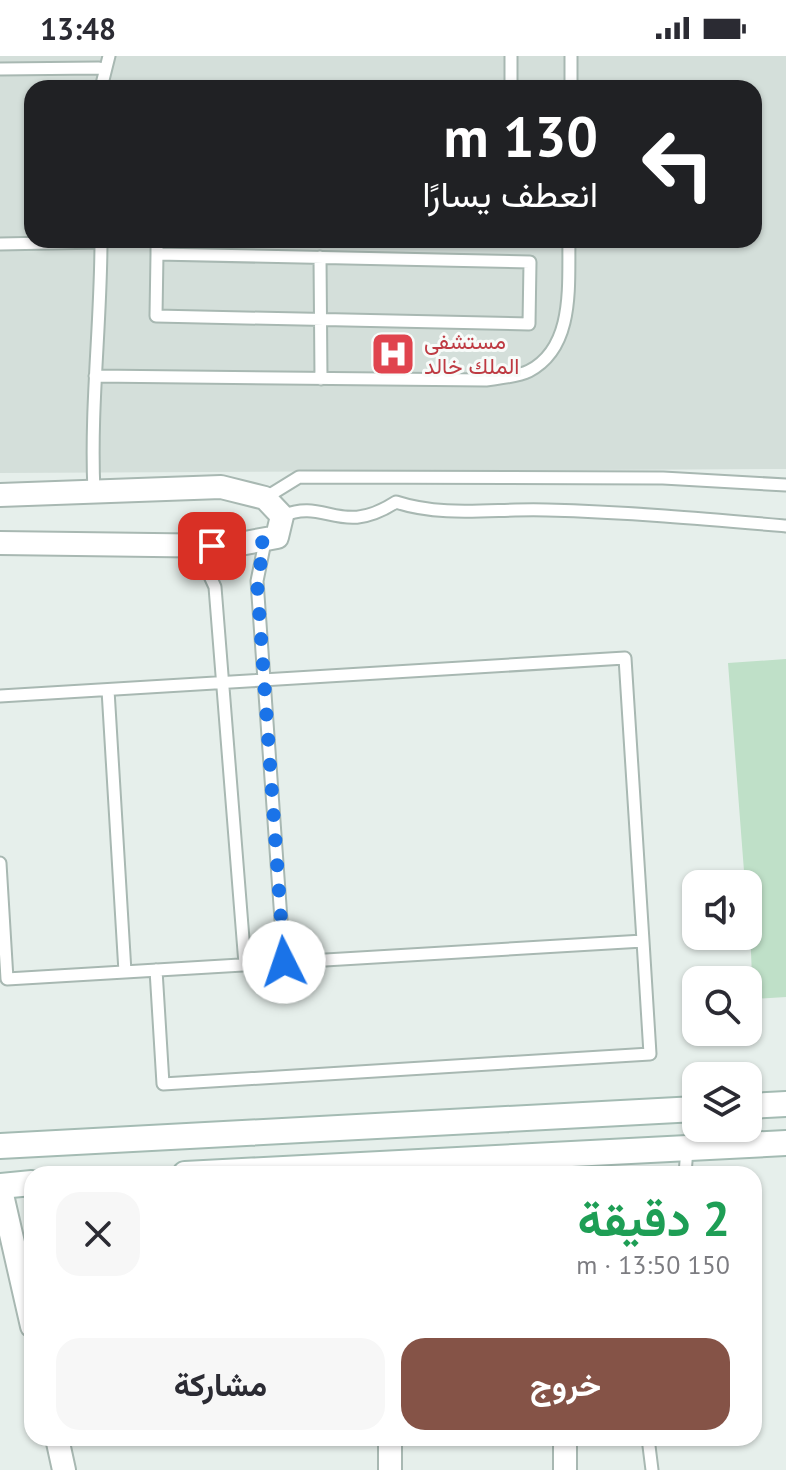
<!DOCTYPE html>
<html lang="ar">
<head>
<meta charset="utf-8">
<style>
  :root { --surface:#fff; --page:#f7f7f7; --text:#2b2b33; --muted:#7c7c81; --accent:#855347 }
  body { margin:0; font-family:"PT Sans",Vazirmatn,sans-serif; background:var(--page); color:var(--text); direction:rtl; height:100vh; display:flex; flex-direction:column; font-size:30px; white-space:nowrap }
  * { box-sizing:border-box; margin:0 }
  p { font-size:26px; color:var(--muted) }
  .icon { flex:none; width:44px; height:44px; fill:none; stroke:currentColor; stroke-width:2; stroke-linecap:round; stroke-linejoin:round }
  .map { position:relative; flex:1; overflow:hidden; direction:ltr }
  .sheet { position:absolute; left:24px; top:1110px; width:738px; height:280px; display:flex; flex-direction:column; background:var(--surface); border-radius:24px; box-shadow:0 2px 6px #0004; direction:rtl }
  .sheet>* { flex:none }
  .hud { position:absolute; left:24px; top:24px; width:738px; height:168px; border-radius:24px; box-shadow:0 2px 6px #0004; direction:rtl; background:#202124; color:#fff; overflow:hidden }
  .fabs { position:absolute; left:682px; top:814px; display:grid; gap:16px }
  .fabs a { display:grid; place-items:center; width:80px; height:80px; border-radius:16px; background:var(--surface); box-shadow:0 2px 6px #0004; font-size:40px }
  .pin { position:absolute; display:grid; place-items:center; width:68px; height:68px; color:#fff; margin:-34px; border-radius:16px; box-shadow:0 4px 12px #0006 }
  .me { position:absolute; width:88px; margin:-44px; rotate:356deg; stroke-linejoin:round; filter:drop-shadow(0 0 6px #0008) }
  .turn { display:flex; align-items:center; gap:28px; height:168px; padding:0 32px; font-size:36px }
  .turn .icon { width:104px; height:104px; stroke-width:2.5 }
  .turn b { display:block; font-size:56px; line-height:68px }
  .round { display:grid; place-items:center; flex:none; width:84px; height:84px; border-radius:24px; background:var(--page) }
  .overview { display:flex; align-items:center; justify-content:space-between; height:136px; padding:0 32px }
  h1 { font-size:48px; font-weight:700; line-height:60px; color:#1e9e55 }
  .cta { display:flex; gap:16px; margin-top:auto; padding:16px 32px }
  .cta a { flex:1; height:92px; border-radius:24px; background:var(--accent); color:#fff; font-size:32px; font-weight:700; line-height:92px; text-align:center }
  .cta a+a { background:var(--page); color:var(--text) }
  .status { display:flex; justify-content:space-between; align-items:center; height:56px; padding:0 40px; background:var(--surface); direction:ltr }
  .status svg { height:22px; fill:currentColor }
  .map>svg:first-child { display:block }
  .built { fill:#d4dfda; fill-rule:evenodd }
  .green { fill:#bfe0c8 }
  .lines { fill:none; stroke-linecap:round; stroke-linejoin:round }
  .lane-casing { stroke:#a8b8b2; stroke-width:15 }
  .street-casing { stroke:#a8b8b2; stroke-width:26 }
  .secondary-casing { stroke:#a4bbb3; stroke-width:28 }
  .lane { stroke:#fff; stroke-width:11 }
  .street { stroke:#fff; stroke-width:22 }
  .secondary { stroke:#fff; stroke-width:24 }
  .route { stroke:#1a73e8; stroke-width:14; stroke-dasharray:0 25.2 }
  .labels { text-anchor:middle; stroke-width:6; stroke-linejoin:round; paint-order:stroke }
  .health-label { font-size:22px; fill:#be3a42; stroke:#f7fbf9; text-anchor:start }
</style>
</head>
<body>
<div class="status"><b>13:48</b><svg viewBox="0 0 49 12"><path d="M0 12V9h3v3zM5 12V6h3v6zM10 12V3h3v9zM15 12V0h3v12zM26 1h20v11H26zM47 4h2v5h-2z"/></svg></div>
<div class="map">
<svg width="786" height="1414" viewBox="0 0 786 1414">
  <rect width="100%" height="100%" fill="#e6efeb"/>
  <path class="built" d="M0 0H786V413L0 417ZM32 32H754V184H32Z"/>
  <path class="green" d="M786 603V941L753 943 748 828H745L728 607Z"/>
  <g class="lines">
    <g class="lane-casing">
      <path id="lane" d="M511 0V32
        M0 13 99 12
        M101 32 109 0
        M571 32V0
        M157 184V198
        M0 188 101 186
        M157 198 530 206 529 268 156 260Z
        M320 201 321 323
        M95 320 486 324C499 322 517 321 529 315 575 291 568 229 569 184
        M94 436C90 351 101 268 101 184
        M265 442 299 421 663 422 786 429
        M282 460C326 441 340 482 396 446 445 462 496 452 547 454 627 456 706 463 786 470
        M265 486 257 525 284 906
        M196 490 215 531 245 908
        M108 634 125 916
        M0 640 625 602 643 885 7 923 0 807
        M156 914 163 1028 650 998 643 885
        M685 1118 687 1093
        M648 1382 652 1414"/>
    </g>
    <g class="street-casing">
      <path id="street" d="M0 439 221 431 265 442 282 460 277 481 229 490 0 487
        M0 1130 32 1270
        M57 1382 64 1414
        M390 1414V1382
        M565 1414V1382"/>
    </g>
    <g class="secondary-casing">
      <path id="secondary" d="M748 1050 786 1048
        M0 1090 696 1053
        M185 1118 786 1087
        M0 1130 32 1127"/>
    </g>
    <use href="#lane" class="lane"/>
    <use href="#street" class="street"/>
    <use href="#secondary" class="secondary"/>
  </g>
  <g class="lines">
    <path class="route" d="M212 490 265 486 257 525 284 906"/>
  </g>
  <defs>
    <g id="hospital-square" transform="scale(2.3)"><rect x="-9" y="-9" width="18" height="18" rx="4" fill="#e0444e" stroke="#f7fbf9"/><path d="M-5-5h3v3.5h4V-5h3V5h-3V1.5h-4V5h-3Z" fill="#fff"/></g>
  </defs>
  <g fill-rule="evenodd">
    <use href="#hospital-square" x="393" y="298"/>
  </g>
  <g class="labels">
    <g class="health-label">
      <text x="424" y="293">مستشفى<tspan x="424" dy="25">الملك خالد</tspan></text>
    </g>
  </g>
</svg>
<div class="fabs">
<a><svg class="icon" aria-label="sound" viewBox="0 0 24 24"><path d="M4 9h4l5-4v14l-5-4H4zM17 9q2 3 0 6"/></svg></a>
<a><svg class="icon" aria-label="search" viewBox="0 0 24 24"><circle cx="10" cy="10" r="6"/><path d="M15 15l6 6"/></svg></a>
<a><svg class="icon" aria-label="layers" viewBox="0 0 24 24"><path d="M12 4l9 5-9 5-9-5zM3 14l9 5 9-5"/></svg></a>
</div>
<div class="pin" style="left:212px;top:490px;background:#d93025"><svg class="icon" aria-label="arrive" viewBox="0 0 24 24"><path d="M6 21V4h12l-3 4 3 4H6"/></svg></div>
<svg class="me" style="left:284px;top:906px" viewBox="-20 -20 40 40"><circle r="19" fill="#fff"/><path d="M0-13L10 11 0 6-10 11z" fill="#1a73e8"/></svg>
<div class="hud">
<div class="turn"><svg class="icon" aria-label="left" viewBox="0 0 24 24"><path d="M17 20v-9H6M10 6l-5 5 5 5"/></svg><div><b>130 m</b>انعطف يسارًا</div></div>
</div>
<section class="sheet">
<div class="overview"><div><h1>2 دقيقة</h1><p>150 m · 13:50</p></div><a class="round"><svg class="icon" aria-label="close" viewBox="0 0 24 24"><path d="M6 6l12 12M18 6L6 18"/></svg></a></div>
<div class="cta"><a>خروج</a><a>مشاركة</a></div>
</section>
</div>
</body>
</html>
